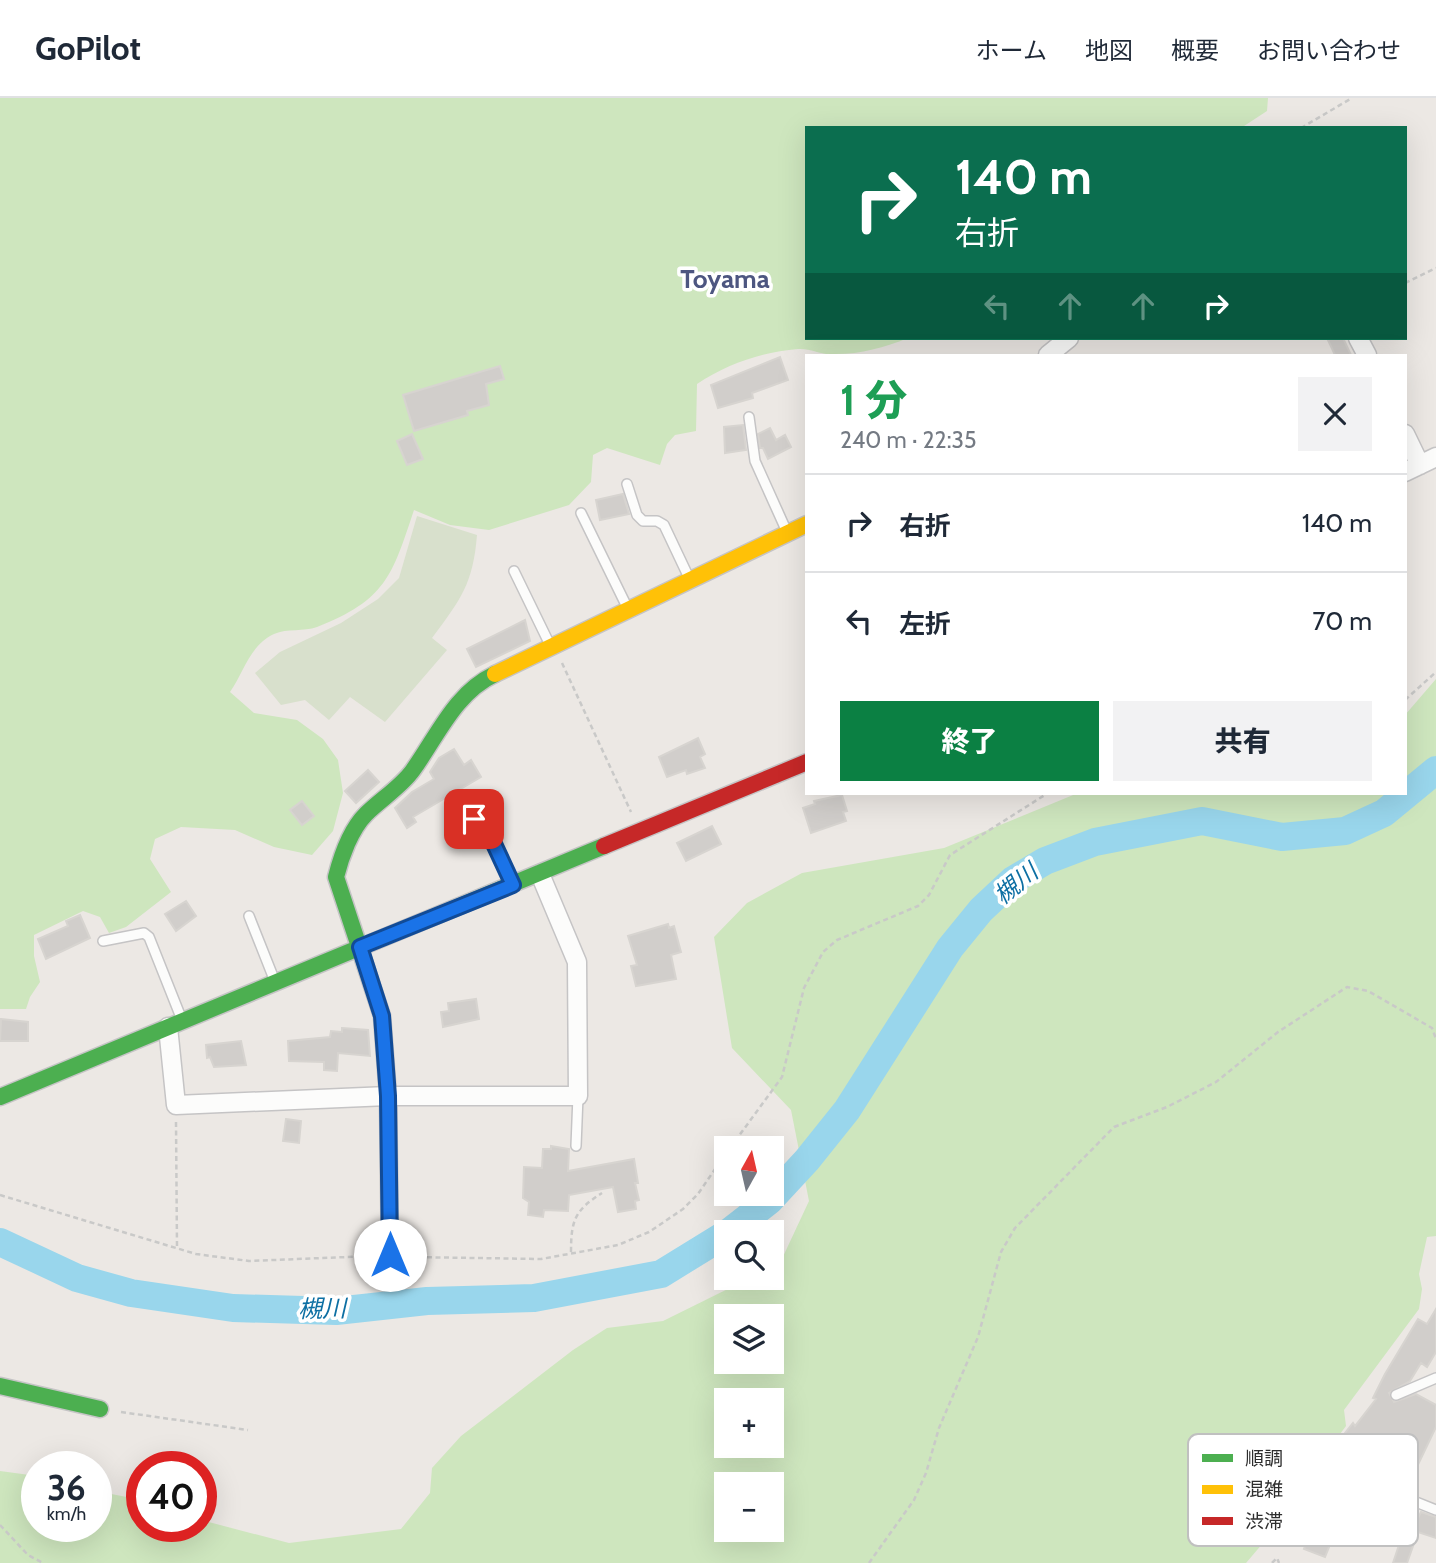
<!DOCTYPE html>
<html lang="ja">
<head>
<meta charset="utf-8">
<style>
  :root { --surface:#fff; --page:#f2f2f3; --text:#1f2937; --muted:#747a83; --line:#e0e1e3; --accent:#0b8043 }
  body { margin:0; font-family:Cabin,"Noto Sans JP",sans-serif; background:var(--page); color:var(--text); height:100vh; display:flex; flex-direction:column; font-size:26px; white-space:nowrap }
  * { box-sizing:border-box; margin:0 }
  p { font-size:23px; color:var(--muted) }
  .icon { flex:none; width:38px; height:38px; fill:none; stroke:currentColor; stroke-width:2; stroke-linecap:round; stroke-linejoin:round }
  .map { position:relative; flex:1; overflow:hidden }
  .side { position:absolute; left:805px; top:256px; width:602px; height:441px; display:flex; flex-direction:column; background:var(--surface); border-radius:0px; box-shadow:0 7px 28px #0002 }
  .side>* { flex:none }
  .guide { position:absolute; left:805px; top:28px; width:602px; height:214px; border-radius:0px; box-shadow:0 7px 28px #0002; background:#0b6e4f; color:#fff; overflow:hidden }
  .needle { width:46px; rotate:8deg }
  .tools { position:absolute; left:714px; top:1038px; display:grid; gap:14px }
  .tools a { display:grid; place-items:center; width:70px; height:70px; border-radius:0px; background:var(--surface); box-shadow:0 7px 28px #0002; font-size:35px }
  .speed { position:absolute; left:21px; top:1353px; display:flex; gap:14px; font-size:35px; font-weight:700; text-align:center }
  .speed>* { display:grid; place-content:center; width:91px; height:91px; border-radius:50%; background:var(--surface); box-shadow:0 7px 28px #0002; line-height:1 }
  .speed small { font-size:18px; font-weight:400 }
  .speed .limit { border:10px solid #d22; background:#fff; color:#111 }
  .pin { position:absolute; display:grid; place-items:center; width:60px; height:60px; color:#fff; margin:-30px; border-radius:14px; box-shadow:0 4px 10px #0006 }
  .me { position:absolute; width:77px; margin:-38px; rotate:0deg; stroke-linejoin:round; filter:drop-shadow(0 0 5px #0008) }
  .turn { display:flex; align-items:center; gap:24px; height:147px; padding:0 35px; font-size:32px }
  .turn .icon { width:91px; height:91px; stroke-width:2.5 }
  .turn b { display:block; font-size:49px; line-height:60px }
  .lanes { display:flex; align-items:center; height:66px; padding:0 35px; background:#0003; justify-content:center; gap:35px; direction:ltr }
  .lanes .off { opacity:.35 }
  .round { display:grid; place-items:center; flex:none; width:74px; height:74px; border-radius:0px; background:var(--page) }
  .head { display:flex; align-items:center; justify-content:space-between; height:119px; padding:0 35px }
  h1 { font-size:42px; font-weight:800; line-height:52px; color:#1e9e55 }
  .cta { display:flex; gap:14px; margin-top:auto; padding:14px 35px }
  .cta a { flex:1; height:80px; border-radius:0px; background:var(--accent); color:#fff; font-size:28px; font-weight:800; line-height:80px; text-align:center }
  .cta a+a { background:var(--page); color:var(--text) }
  ul { padding:0; list-style:none }
  li { display:flex; align-items:center; gap:21px; height:98px; padding:0 35px; border-top:2px solid var(--line) }
  li div { flex:1 }
  li b { display:block; font-size:26px }
  li em { font-style:normal }
  header { display:flex; align-items:center; gap:42px; box-sizing:border-box; height:98px; padding:0 35px; background:var(--surface); border-bottom:2px solid var(--line) }
  header strong { font-size:33px }
  nav { display:flex; gap:38px; margin-inline-start:auto; font-size:24px }
  .map>svg:first-child { display:block }
  .green { fill:#cee6be; fill-rule:evenodd }
  .cemetery { fill:#d8e0cc }
  .lines { fill:none; stroke-linecap:round; stroke-linejoin:round }
  .river { stroke:#99d6ec; stroke-width:28 }
  .building { fill:#d1cecb; stroke:#d7d4d0; stroke-width:2 }
  .lane-casing { stroke:#c5c4c5; stroke-width:12 }
  .street-casing { stroke:#c5c4c5; stroke-width:21 }
  .fast-casing { stroke:#c5c4c5; stroke-width:19 }
  .slow-casing { stroke:#c5c4c5; stroke-width:19 }
  .jam-casing { stroke:#c5c4c5; stroke-width:19 }
  .path { stroke:#c9c9c8; stroke-width:2.5; stroke-dasharray:5 3.5; stroke-linecap:butt }
  .lane { stroke:#fcfcfb; stroke-width:9 }
  .street { stroke:#fcfcfb; stroke-width:18 }
  .fast { stroke:#4caf50; stroke-width:16 }
  .slow { stroke:#ffc107; stroke-width:16 }
  .jam { stroke:#c62828; stroke-width:16 }
  .route-casing { stroke:#114b97; stroke-width:18 }
  .route { stroke:#1a73e8; stroke-width:12 }
  .labels { text-anchor:middle; stroke-width:7; stroke-linejoin:round; paint-order:stroke }
  .water-label { font-size:24px; font-style:italic; fill:#0d6fa3; stroke:#fff }
  .quarter-label { font-size:26px; font-weight:bold; fill:#4d5680; stroke:#fff }
  .key { fill:#fff; stroke:#c0c0c0; stroke-width:2 }
  .key-label { font-size:19px; fill:#2e2e2e }
</style>
</head>
<body>
<header>
<strong>GoPilot</strong>
<nav><a>ホーム</a><a>地図</a><a>概要</a><a>お問い合わせ</a></nav>
</header>
<div class="map">
<svg width="1436" height="1465" viewBox="0 0 1436 1465">
  <rect width="100%" height="100%" fill="#ece8e4"/>
  <path class="green" d="M0 0H1268L1267 13 1241 30H807V240H908C883 250 858 257 830 256 819 256 809 250 798 251 762 254 727 266 697 286L696 333 675 337 667 346 660 367 607 350 593 357 591 384 569 407 489 432 450 427 414 412C392 478 386 502 317 529 304 534 287 530 274 536 250 547 244 574 230 594L254 615 297 622 323 641 338 662 343 695 333 733 312 757 274 749 235 732 181 729 155 741 150 761 171 794 126 829 109 835 100 819 83 813 34 837V858L40 884 30 899 26 911H0Z
    M1436 581V1138L1427 1139 1419 1176 1422 1191 1419 1211 1344 1312 1346 1328 1328 1352 1321 1386 1300 1422 1280 1425 1246 1465H0V1373L37 1378V1428H96V1393L142 1402V1428H201V1422L289 1445 401 1431 430 1395 432 1370 461 1338 573 1252 607 1230 663 1223 750 1180H772V1169L780 1165 809 1103 791 1012 732 950 714 839 747 805 802 775 944 750 1078 695H1405V617ZM726 1218H772V1264H726ZM726 1302H772V1348H726ZM726 1386H772V1432H726Z"/>
  <path class="cemetery" d="M417 418 477 437C473 486 461 501 432 540L447 552 385 624 350 599 329 622 305 602 281 607 255 575 280 554 341 525 378 501 399 480Z"/>
  <g class="lines">
    <path class="river" d="M729 1134 769 1103 807 1062 847 1012 950 850 981 812 1013 782 1045 763 1095 744 1202 723 1282 739 1345 733 1384 715 1436 672
      M0 1144 77 1180 131 1195 233 1210 336 1213 427 1203 534 1200 661 1176 726 1136"/>
  </g>
  <path class="building" d="M1327 240H1343L1351 257H1335Z
    M780 259 788 282 752 295 753 300 718 310 711 287Z
    M500 268 504 281 486 286 489 307 467 313 468 317 414 333 403 297Z
    M743 327 746 352 725 355 724 329Z
    M770 330 776 342 785 337 791 349 768 361 763 350H760L758 336Z
    M412 336 423 361 407 367 397 343Z
    M623 396 629 416 600 422 596 402Z
    M525 522 530 543 476 569 467 551Z
    M698 640 705 656 700 659 705 670 687 676 686 672 667 679 659 659Z
    M454 651 464 667 471 662 481 679 413 719 416 724 407 730 395 710 412 694 434 681 430 674 439 660Z
    M368 672 379 684 356 705 345 693Z
    M842 697 847 713 843 714 846 723 811 735 803 710 815 706 814 703Z
    M302 703 314 718 302 727 290 712Z
    M712 728 721 746 686 763 677 745Z
    M186 803 196 818 176 833 165 816Z
    M80 817 90 840 46 861 38 841 68 828 66 823Z
    M668 826 669 830 674 828 681 854 671 857 676 881 636 888 631 868 637 867 628 838Z
    M476 901 479 921 443 929 441 914 449 913 448 905Z
    M1 921 28 924V943H0Z
    M342 930 368 932 370 958 338 955 337 973 324 972V964L289 963 288 943 330 939 331 933 342 934Z
    M241 943 246 967 214 969 210 959 207 960 206 947Z
    M286 1021 301 1023 299 1045 283 1043Z
    M551 1048 569 1051 568 1073 634 1061 638 1085H635L639 1102 635 1103 636 1111 618 1114 613 1089 569 1097 568 1113 544 1112 543 1119 528 1117 529 1104 523 1100 524 1069 542 1070 543 1051H551Z
    M1436 1211V1254L1427 1269 1421 1265 1410 1283 1389 1295 1394 1304 1416 1296 1436 1307V1329L1415 1373 1377 1343 1368 1344 1367 1351 1345 1335 1353 1325 1355 1328 1376 1301 1373 1300 1385 1276 1418 1221 1427 1226Z
    M1336 1391 1350 1397 1325 1459 1304 1451 1309 1436 1317 1439Z
    M1370 1406 1415 1426 1421 1414 1436 1419V1440L1418 1434 1407 1465H1393L1402 1438 1367 1431Z"/>
  <g class="lines">
    <g class="lane-casing">
      <path id="lane" d="M749 319 755 363 787 434
        M627 386 637 417 643 423H657L664 427 690 482
        M581 415 628 511
        M514 473 550 547
        M460 710 488 733 511 784
        M249 818 274 881
        M103 843 144 835 149 839 182 922
        M576 1048 578 998
        M1396 1297 1436 1280
        M1373 1349 1398 1369 1406 1400 1436 1412"/>
    </g>
    <g class="street-casing">
      <path id="street" d="M1358 240 1367 257
        M1048 257 1069 240
        M1405 336 1420 367
        M1405 374 1436 359
        M168 929 176 1007 388 998H578L577 864 540 776"/>
    </g>
    <g class="fast-casing">
      <path id="fast" d="M0 999 604 748
        M390 1157 388 998 382 918 336 779C341 759 351 731 366 716 381 701 401 689 413 672 438 637 455 595 495 576
        M0 1288 100 1311"/>
    </g>
    <g class="slow-casing">
      <path id="slow" d="M495 576 807 426"/>
    </g>
    <g class="jam-casing">
      <path id="jam" d="M604 748 807 664"/>
    </g>
    <path class="path" d="M1301 30 1352 0
      M1405 185 1436 170
      M562 565 631 714
      M1405 602 1436 574
      M176 1024 177 1149
      M730 1050 782 979 804 890 823 854 837 842 918 808 929 797 950 757 1048 695
      M0 1097 196 1156 249 1163 372 1158
      M571 1154C571 1122 575 1112 602 1095
      M410 1159 541 1161 618 1147 649 1134 683 1111 698 1096 726 1055
      M121 1314 248 1332
      M0 1427 28 1457 43 1465
      M869 1465 914 1402 926 1375 939 1330 978 1239 1001 1154 1015 1130 1114 1029 1167 1009 1216 984 1278 934 1347 889 1368 893 1432 930 1436 941
      M1272 1465 1277 1460 1279 1465"/>
    <use href="#lane" class="lane"/>
    <use href="#street" class="street"/>
    <use href="#fast" class="fast"/>
    <use href="#slow" class="slow"/>
    <use href="#jam" class="jam"/>
  </g>
  <g class="lines">
    <g class="route-casing">
      <path id="route" d="M390 1157 388 998 382 918 360 849 513 787 488 733 474 721"/>
    </g>
    <use href="#route" class="route"/>
  </g>
  <g class="labels">
    <g class="water-label">
      <text transform="translate(1016 786) rotate(-39)" y="8">槻川</text>
      <text transform="translate(322 1211) rotate(-1)" y="8">槻川</text>
    </g>
    <g class="quarter-label">
      <text x="725" y="190">Toyama</text>
    </g>
  </g>
  <rect x="1188" y="1336" width="230" height="112" rx="10" class="key"/>
  <rect x="1202" y="1356" width="31" height="8" fill="#4caf50"/>
  <rect x="1202" y="1387" width="31" height="9" fill="#ffc107"/>
  <rect x="1202" y="1419" width="31" height="8" fill="#c62828"/>
  <g class="key-label">
    <text x="1245" y="1367">順調</text>
    <text x="1245" y="1398">混雑</text>
    <text x="1245" y="1430">渋滞</text>
  </g>
</svg>
<div class="tools">
<a><svg class="needle" viewBox="-14 -14 28 28"><path d="M0-13l5 13h-10z" fill="#e53935"/><path d="M0 13l5-13h-10z" fill="#747a83"/></svg></a>
<a><svg class="icon" aria-label="search" viewBox="0 0 24 24"><circle cx="10" cy="10" r="6"/><path d="M15 15l6 6"/></svg></a>
<a><svg class="icon" aria-label="layers" viewBox="0 0 24 24"><path d="M12 4l9 5-9 5-9-5zM3 14l9 5 9-5"/></svg></a>
<a>+</a>
<a>−</a>
</div>
<div class="speed"><div>36<small>km/h</small></div><div class="limit">40</div></div>
<div class="pin" style="left:474px;top:721px;background:#d93025"><svg class="icon" aria-label="arrive" viewBox="0 0 24 24"><path d="M6 21V4h12l-3 4 3 4H6"/></svg></div>
<svg class="me" style="left:390px;top:1157px" viewBox="-20 -20 40 40"><circle r="19" fill="#fff"/><path d="M0-13L10 11 0 6-10 11z" fill="#1a73e8"/></svg>
<div class="guide">
<div class="turn"><svg class="icon" aria-label="right" viewBox="0 0 24 24"><path d="M7 20v-9h11M14 6l5 5-5 5"/></svg><div><b>140 m</b>右折</div></div>
<div class="lanes"><svg class="icon off" aria-label="left" viewBox="0 0 24 24"><path d="M17 20v-9H6M10 6l-5 5 5 5"/></svg><svg class="icon off" aria-label="ahead" viewBox="0 0 24 24"><path d="M12 20V5M6 11l6-6 6 6"/></svg><svg class="icon off" aria-label="ahead" viewBox="0 0 24 24"><path d="M12 20V5M6 11l6-6 6 6"/></svg><svg class="icon" aria-label="right" viewBox="0 0 24 24"><path d="M7 20v-9h11M14 6l5 5-5 5"/></svg></div>
</div>
<section class="side">
<div class="head"><div><h1>1 分</h1><p>240 m · 22:35</p></div><a class="round"><svg class="icon" aria-label="close" viewBox="0 0 24 24"><path d="M6 6l12 12M18 6L6 18"/></svg></a></div>
<ul>
<li><svg class="icon" aria-label="right" viewBox="0 0 24 24"><path d="M7 20v-9h11M14 6l5 5-5 5"/></svg><div><b>右折</b></div><em>140 m</em></li>
<li><svg class="icon" aria-label="left" viewBox="0 0 24 24"><path d="M17 20v-9H6M10 6l-5 5 5 5"/></svg><div><b>左折</b></div><em>70 m</em></li>
</ul>
<div class="cta"><a>終了</a><a>共有</a></div>
</section>
</div>
</body>
</html>
